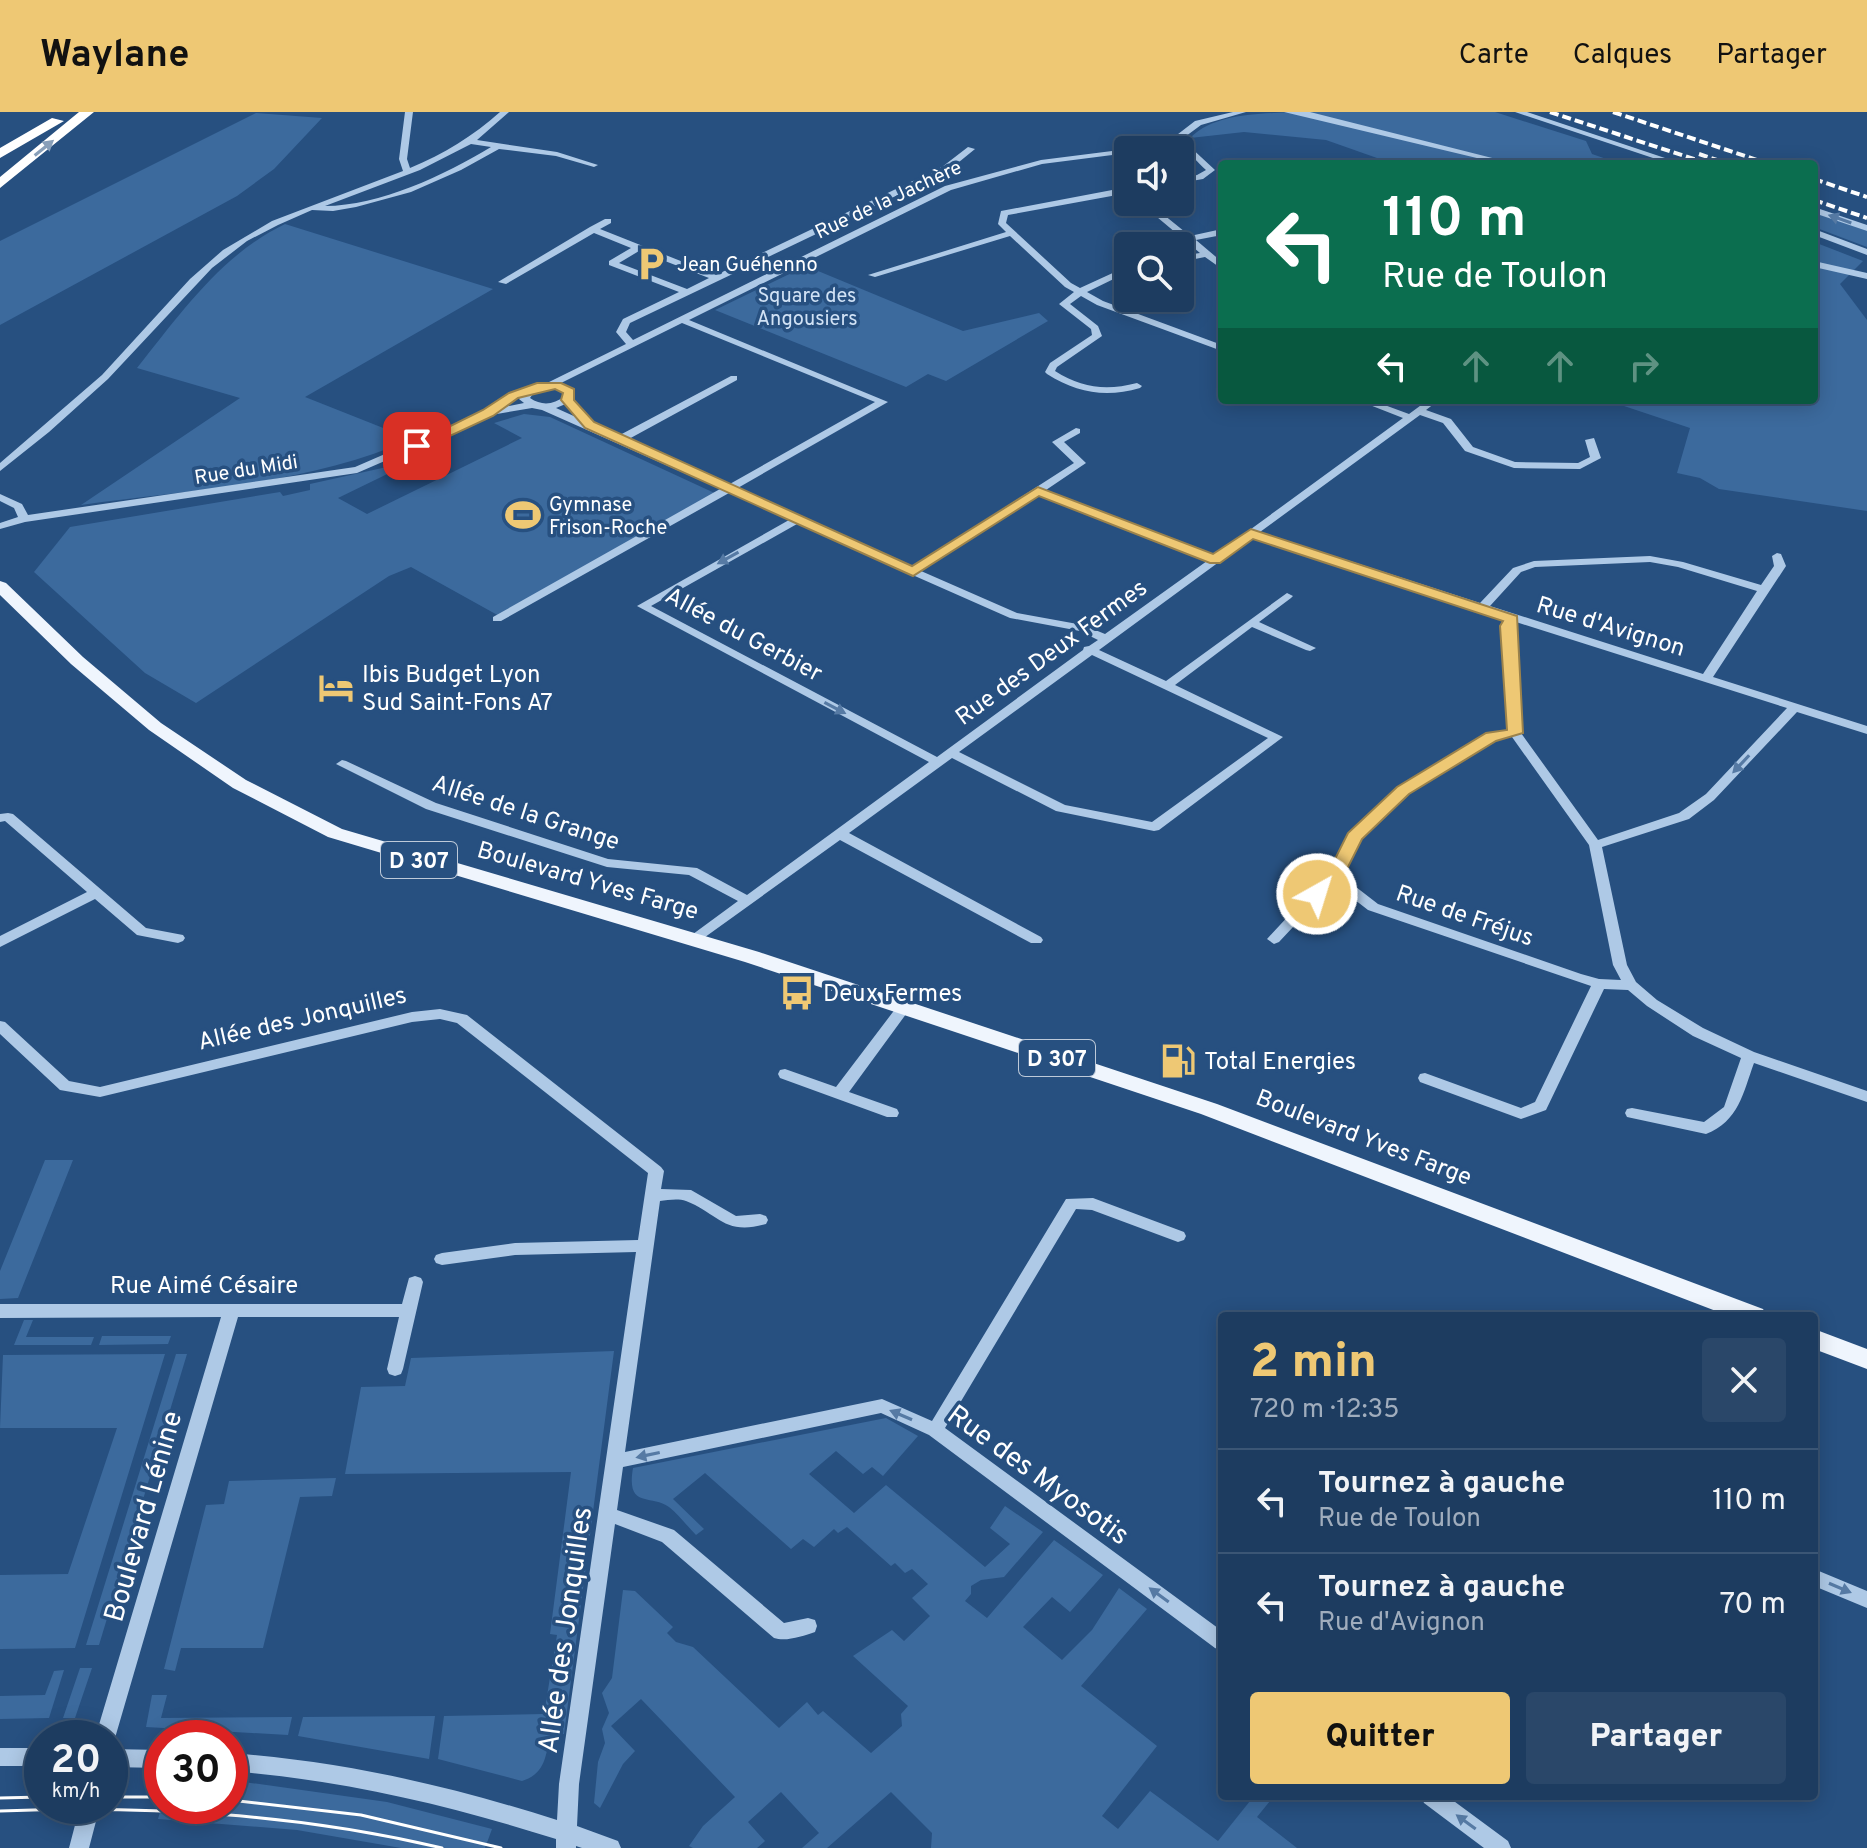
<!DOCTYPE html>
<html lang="fr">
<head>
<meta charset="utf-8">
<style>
  :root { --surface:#1d3c60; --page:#2a4769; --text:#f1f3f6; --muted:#a0adbd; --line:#3b5675; --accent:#eec874 }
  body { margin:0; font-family:Overpass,sans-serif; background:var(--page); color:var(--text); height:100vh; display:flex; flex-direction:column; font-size:30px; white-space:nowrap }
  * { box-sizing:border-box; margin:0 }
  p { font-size:26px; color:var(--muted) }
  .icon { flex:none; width:44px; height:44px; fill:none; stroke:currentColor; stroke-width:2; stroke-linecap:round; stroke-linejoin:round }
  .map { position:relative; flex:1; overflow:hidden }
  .drawer { position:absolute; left:1218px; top:1200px; width:600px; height:488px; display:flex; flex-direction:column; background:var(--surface); border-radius:8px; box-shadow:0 4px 20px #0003,0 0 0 2px var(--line) }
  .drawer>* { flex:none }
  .top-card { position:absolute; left:1218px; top:48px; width:600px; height:244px; border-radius:8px; box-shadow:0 4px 20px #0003,0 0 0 2px var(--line); background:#0b6e4f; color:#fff; overflow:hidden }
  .tools { position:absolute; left:1114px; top:24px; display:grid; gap:16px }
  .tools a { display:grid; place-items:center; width:80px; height:80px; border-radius:8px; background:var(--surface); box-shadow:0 4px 20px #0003,0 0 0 2px var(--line); font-size:40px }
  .speed { position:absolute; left:24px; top:1608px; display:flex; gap:16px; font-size:40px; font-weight:700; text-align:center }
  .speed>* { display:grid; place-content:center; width:104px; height:104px; border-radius:50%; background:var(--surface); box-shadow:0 4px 20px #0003,0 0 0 2px var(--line); line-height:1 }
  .speed small { font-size:20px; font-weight:400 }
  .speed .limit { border:12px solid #d22; background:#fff; color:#111 }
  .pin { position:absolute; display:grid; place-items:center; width:68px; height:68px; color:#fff; margin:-34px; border-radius:16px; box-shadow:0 4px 12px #0006 }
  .me { position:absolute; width:88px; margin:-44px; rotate:39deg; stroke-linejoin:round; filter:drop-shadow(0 0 6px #0008) }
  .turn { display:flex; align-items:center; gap:28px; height:168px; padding:0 32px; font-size:36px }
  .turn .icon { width:104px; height:104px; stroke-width:2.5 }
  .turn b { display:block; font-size:56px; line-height:68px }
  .lanes { display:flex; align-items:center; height:76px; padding:0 32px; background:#0003; justify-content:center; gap:40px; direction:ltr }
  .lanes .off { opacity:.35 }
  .round { display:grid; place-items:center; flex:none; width:84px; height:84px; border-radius:8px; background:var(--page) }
  .overview { display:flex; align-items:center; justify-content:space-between; height:136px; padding:0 32px }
  h1 { font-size:48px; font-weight:800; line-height:60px; color:var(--accent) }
  .cta { display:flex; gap:16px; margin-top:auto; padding:16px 32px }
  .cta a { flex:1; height:92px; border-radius:8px; background:var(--accent); color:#111; font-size:32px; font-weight:800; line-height:92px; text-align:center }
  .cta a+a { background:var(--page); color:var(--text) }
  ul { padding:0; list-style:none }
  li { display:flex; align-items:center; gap:24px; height:104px; padding:0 32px; border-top:2px solid var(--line) }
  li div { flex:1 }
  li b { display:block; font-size:30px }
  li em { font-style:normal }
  header { display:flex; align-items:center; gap:48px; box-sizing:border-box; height:112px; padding:0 40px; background:var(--accent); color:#111 }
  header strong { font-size:38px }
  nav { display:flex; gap:44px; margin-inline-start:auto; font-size:28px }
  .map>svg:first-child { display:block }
  .green { fill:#3c6a9d }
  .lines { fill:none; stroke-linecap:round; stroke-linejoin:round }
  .minor { fill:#aec9e6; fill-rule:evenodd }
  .major { fill:#eff5fd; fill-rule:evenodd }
  .highway { fill:#fff; fill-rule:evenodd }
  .tram { stroke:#fff; stroke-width:3 }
  .rail { stroke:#fff; stroke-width:4; stroke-dasharray:9 4; stroke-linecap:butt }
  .oneway { fill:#889fb9 }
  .oneway2 { fill:#567aa4 }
  .route { fill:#eec874; stroke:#9b824b; stroke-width:2 }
  .labels { text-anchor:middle; stroke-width:7; stroke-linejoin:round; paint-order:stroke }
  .far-street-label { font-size:20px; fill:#fff; stroke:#275080 }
  .far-poi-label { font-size:20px; fill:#fff; stroke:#275080; text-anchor:start }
  .far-park-label { font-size:20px; fill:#d1e2f5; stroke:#275080 }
  .shield { fill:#275080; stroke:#becad9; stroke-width:2 }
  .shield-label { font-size:22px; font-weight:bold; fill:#fff }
  .street-label { font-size:24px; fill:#fff; stroke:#275080 }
  .poi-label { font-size:24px; fill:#fff; stroke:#275080; text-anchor:start }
  .near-street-label { font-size:28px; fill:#fff; stroke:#275080 }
</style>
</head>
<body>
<header>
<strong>Waylane</strong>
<nav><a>Carte</a><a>Calques</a><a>Partager</a></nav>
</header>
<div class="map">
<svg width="1867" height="1736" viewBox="0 0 1867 1736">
  <rect width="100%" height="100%" fill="#275080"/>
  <path class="green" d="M1293 0H1495L1586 29 1592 42 1621 52H1394L1326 28 1244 20 1190 26C1215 1 1259 2 1293 0Z
    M256 1 322 6 274 57 237 84 0 213V129Z
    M1814 100 1867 119V135L1814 115Z
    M285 112 493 177 305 285 411 327C312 372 188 378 81 393L240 286 137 256C181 201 221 143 285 112Z
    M1814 130 1863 149 1840 172 1867 208V399L1719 377 1700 366 1677 361 1690 316 1606 288H1814Z
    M806 154 963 219 1039 201 1048 209 946 269 928 262 906 275 715 198Z
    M524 302 550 305 721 384 501 505 411 455 389 464 196 591 145 561 34 460 70 415 280 380 283 384 310 378V372L414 349 338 386 367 402 522 326 494 311Z
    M45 1048H73L18 1186 0 1187V1159Z
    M24 1208H33L26 1225H94L91 1233H14Z
    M102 1224H171L168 1232 99 1233Z
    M614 1239 564 1622 550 1623C546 1644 545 1662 522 1669L438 1647 444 1604 544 1602 557 1523 550 1522 571 1360 345 1362 361 1275 405 1274 411 1246Z
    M165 1242 75 1536 0 1537V1463L68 1462 117 1316H0L3 1243Z
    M176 1242H187L99 1533H86Z
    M886 1306 918 1324 883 1364 872 1355 863 1362 836 1339 809 1362 854 1401 886 1373 985 1455 1010 1432 990 1416 1005 1394 1043 1420 1004 1465 981 1468 971 1474V1482L965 1489 987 1506 1054 1428 1103 1463 1070 1500 1052 1485 1023 1515 1062 1548 1092 1518 1119 1476 1147 1497 1081 1574 1157 1634 1102 1704 1118 1717 1150 1679 1218 1729 1254 1684H1274L1257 1705 1297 1736H931L932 1721 891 1680 827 1736H802L819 1721 781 1680 748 1710 765 1729 757 1736H693L689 1734 703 1714 735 1685 641 1587 611 1614 635 1639 623 1652 600 1696 594 1691 598 1650 605 1631 602 1617 609 1601 602 1581 612 1566 623 1478 635 1479 673 1515 667 1521 676 1530 693 1535 779 1616 807 1590 818 1603 823 1599 871 1641 902 1614 901 1602 908 1594 853 1544 892 1518 904 1529 930 1504 912 1486 928 1472 912 1457 905 1461 895 1451 891 1454 847 1415 838 1421 834 1417 814 1435 803 1427 791 1437 705 1361 673 1387 704 1417 696 1423C687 1414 679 1403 669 1395 650 1382 626 1397 633 1356Z
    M336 1366 332 1384 300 1385 263 1536H181L175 1559 164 1557 206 1393 224 1392 229 1369Z
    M80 1556H92L75 1606H63Z
    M64 1558 49 1606 0 1607V1584L45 1583 54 1559Z
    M152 1583H167L161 1606 292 1605 288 1623 146 1615Z
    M435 1604 429 1647 298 1624 303 1605Z
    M230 1668 387 1690 492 1717 485 1736H401L297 1718 158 1707 162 1693 230 1694Z"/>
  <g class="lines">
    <path class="minor" d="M405 0H413L407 47 410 56C444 42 473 24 500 0H509L477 28 557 40 598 53 594 55 556 44 499 37 461 58 411 80 356 95 333 99 312 98 278 113 247 129 212 156 108 267 49 320 0 359V351L102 263 190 167 223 138 272 109 403 59 399 47ZM471 32 491 35C445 63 379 94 325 94L420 58Z
      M1233 0H1246L1201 13 1178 30 1187 32 1215 58 1203 67 1180 71V67L1197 63 1206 58C1198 51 1190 40 1180 36 1171 31 1146 38 1134 38L1169 29 1195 9Z
      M1284 0H1310L1516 52H1502Z
      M1515 0H1527L1683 52H1671Z
      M968 35 975 37 948 59 630 211 626 220 633 228 945 74 1041 48 1128 37 1131 38H1128V41L1042 52 951 78 689 208 888 290 736 377 912 455 1074 351 1052 330 1076 316 1080 317V321L1064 330 1086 351 1046 378 1214 444 1403 306 1357 288H1371L1409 302 1428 288H1439L1426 298 1451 307 1473 335 1515 350 1578 351 1590 345 1585 328 1594 326 1601 346 1580 357 1514 356 1465 339 1443 311 1420 303 1260 420 1480 491 1513 456 1534 449 1650 444 1683 450 1761 473 1774 454 1772 444 1777 441 1781 442 1786 454 1713 565 1867 614V622L1797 600 1714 688 1689 707 1602 735 1627 853 1636 870 1657 888 1703 916 1754 940 1867 979V990L1754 951C1743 981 1739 1009 1706 1022L1627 1005 1625 1001 1627 997 1632 996 1704 1010 1724 995 1741 946 1693 924 1647 894 1628 878 1604 877 1546 998 1521 1007 1420 970 1418 966 1420 962 1425 961 1521 996 1535 990 1591 874 1368 798 1346 781 1337 768 1279 830 1274 832 1267 827 1332 757 1349 722 1399 676 1487 622 1509 618 1502 514 1507 506 1484 499H1476L1475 496 1253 425 1099 538 1166 569 1287 481 1293 484 1291 486 1259 510 1316 536 1310 539 1306 538 1252 515 1175 573 1283 625 1159 718 1154 719 1056 699 952 646 849 721 1041 825 1043 828 1041 831H1031L840 728 694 833 689 831 687 828 689 825 738 789 689 763 607 755 426 697 336 652 342 648 346 649 436 691 608 747 697 756 747 783 929 650 637 494 789 408 729 381 501 509H493V505L720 377 542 298 532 296 491 303 357 361 25 410 0 417V411L18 405 14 396 0 389V382L22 392 28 403 355 355 484 299 524 291 519 287 529 275 547 271 626 232 616 220 623 207 679 180 609 153V149L631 136 594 121 506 172 498 170 590 115 605 107H611V111L600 117 716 163 942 55ZM639 139 709 166 687 177 619 151ZM682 211 875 290 728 373 627 328 737 268V264H731L618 324 556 296 568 291 575 285 570 275 559 272ZM550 276 563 279 565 284C553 293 542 294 530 286L535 279ZM1039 383 1207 449 1105 522 1083 513 1017 501 921 459ZM797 412 1010 506 1080 519 1098 528 1089 534 1084 535 1083 538 937 645 651 494ZM1650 450 1678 455 1757 479 1703 562 1490 494 1521 460 1535 455ZM1516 510 1787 596 1706 682 1679 701 1598 728 1521 621 1514 514ZM1092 543 1268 626 1152 710 1065 693 959 640ZM1512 625 1589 733 1613 853 1621 868 1599 867 1581 862 1378 792 1356 775 1345 759 1360 727 1407 682 1495 628Z
      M1249 50H1295L1299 52H1245Z
      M1128 75V81L1008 103 1006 111 1071 171 1080 176 1128 154V160L1087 180 1103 189 1222 233V239L1097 193 1081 184 1070 192 1098 214 1102 224 1057 255 1055 259C1082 276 1106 279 1137 271L1142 274 1140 276C1106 286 1077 281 1047 262L1045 260 1050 251 1092 223 1091 217 1059 192 1074 180 1065 175 1010 124 875 165 868 163 1006 120 998 112 1001 99Z
      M1139 90H1148L1190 124 1222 117V123L1196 128 1222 150V157L1205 145 1180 150V144L1200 141Z
      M1814 95 1867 113V119L1814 101Z
      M1814 117 1867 137V143L1814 123Z
      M1814 149 1867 161V167L1814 155Z
      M8 701 13 702 146 816 183 823 185 826 183 829 178 831 137 823 95 787 0 835V824L87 780 5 709 0 710V702Z
      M904 890 909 892 911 895 909 898 849 980 897 997 899 1001 897 1005H887L780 966 778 962 780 958 785 957 836 975 899 892Z
      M440 897 467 903 661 1055 664 1059 661 1077 691 1078 736 1104 760 1102 766 1104 768 1108 766 1112C724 1124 719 1102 686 1089 678 1086 668 1088 660 1089L625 1340 882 1287 932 1309 1066 1087 1093 1086 1184 1120 1186 1124 1184 1128 1178 1130 1092 1098 1076 1097 945 1316 1222 1519V1539L1215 1536 929 1323 881 1301 623 1355 617 1398 674 1418 784 1511 808 1506 815 1508 817 1514 815 1520C803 1524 786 1530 774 1526L662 1430 615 1412 579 1672 577 1714 618 1729 621 1736H582L576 1734V1736H556V1727C449 1693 342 1668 230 1659V1641C343 1649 450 1674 557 1708L559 1672 636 1140 515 1143 442 1153 436 1151 434 1147 436 1143 442 1141 515 1131 638 1128 648 1061 457 911 440 907 412 910 100 985 60 978 0 922V909L5 910 69 969 100 975 412 900Z
      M415 1164 421 1166 423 1170 403 1257 401 1262 395 1264 389 1262 387 1257 399 1205H238L115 1626 110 1633V1626H95L221 1205 0 1206V1192H402L409 1166Z
      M1814 1457 1867 1479V1496L1814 1474Z
      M0 1636H42V1654H0Z
      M110 1637 162 1638V1656L110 1655Z
      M1421 1684H1447L1508 1729 1511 1736H1484L1424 1691Z
      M80 1694H100L89 1736H69Z"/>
    <path class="major" d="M0 469 6 471 83 545 161 611 246 668 342 717 759 840 1217 992 1763 1197 1767 1204H1729L1201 1002 745 850 328 725 233 676 149 618 71 552 0 483Z
      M1814 1217 1867 1237V1257L1814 1237Z"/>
    <path class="highway" d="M79 0H94L0 76V65Z
      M52 6 64 9 0 46V36Z"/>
    <path class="tram" d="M110 1685H162
      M0 1686 42 1685
      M230 1688 361 1703 501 1736
      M0 1699C150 1694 295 1701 442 1736"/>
    <path class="rail" d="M1550 0 1709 52
      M1613 0 1769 52
      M1699 42 1729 52
      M1814 67 1867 85
      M1814 88 1867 106"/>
  </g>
  <defs><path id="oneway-solid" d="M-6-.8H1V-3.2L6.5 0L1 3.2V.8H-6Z" transform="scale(2)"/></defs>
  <use class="oneway" href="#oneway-solid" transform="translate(44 36) rotate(-39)"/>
  <g class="oneway2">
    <use href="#oneway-solid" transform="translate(1840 107) rotate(-161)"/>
    <use href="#oneway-solid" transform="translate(728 446) rotate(151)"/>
    <use href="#oneway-solid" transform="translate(835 596) rotate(28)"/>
    <use href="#oneway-solid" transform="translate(1741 652) rotate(133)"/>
    <use href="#oneway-solid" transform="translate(901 1303) rotate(-157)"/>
    <use href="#oneway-solid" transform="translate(648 1343) rotate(168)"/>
    <use href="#oneway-solid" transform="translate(1840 1476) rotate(23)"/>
    <use href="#oneway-solid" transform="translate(1159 1483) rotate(-144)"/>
    <use href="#oneway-solid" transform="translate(1466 1710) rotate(-144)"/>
  </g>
  <path class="route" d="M561 271 574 277V288L594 310 912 454 1038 375 1213 442 1251 417 1517 504 1523 621 1496 629 1409 682 1362 727 1344 763 1323 786H1310L1308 782 1330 757 1348 721 1397 675 1486 621 1507 618 1500 514 1503 509 1253 427 1220 451H1210L1039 384 913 464 585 316 561 288 563 281 555 277 518 286 493 304 422 337 410 334 483 298 509 281 537 271Z"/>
  <defs>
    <g id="parking-bare" transform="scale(2.76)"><path d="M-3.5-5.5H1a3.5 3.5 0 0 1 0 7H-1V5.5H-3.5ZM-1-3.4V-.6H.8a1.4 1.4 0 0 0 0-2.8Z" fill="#eec874" stroke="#275080" stroke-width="2.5" paint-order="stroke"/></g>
    <g id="stadium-bare" transform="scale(2.76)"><path d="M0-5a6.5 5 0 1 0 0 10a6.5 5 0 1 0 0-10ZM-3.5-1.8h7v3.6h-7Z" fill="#eec874" stroke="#275080" stroke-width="2.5" paint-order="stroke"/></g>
    <g id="hotel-bare" transform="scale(2.76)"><path d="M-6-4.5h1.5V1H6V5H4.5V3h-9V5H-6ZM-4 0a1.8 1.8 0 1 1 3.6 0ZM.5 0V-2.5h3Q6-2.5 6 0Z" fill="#eec874" stroke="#275080" stroke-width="2.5" paint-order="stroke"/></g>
    <g id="bus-bare" transform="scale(2.76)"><path d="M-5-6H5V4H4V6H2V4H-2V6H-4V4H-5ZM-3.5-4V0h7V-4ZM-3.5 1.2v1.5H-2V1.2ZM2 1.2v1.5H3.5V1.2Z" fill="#eec874" stroke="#275080" stroke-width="2.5" paint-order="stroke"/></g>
    <g id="fuel-bare" transform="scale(2.76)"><path d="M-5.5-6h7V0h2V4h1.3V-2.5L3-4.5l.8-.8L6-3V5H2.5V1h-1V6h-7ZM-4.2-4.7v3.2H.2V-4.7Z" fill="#eec874" stroke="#275080" stroke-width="2.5" paint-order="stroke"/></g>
  </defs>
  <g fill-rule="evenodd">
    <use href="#parking-bare" x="651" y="152"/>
    <use href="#stadium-bare" x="523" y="403"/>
    <use href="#hotel-bare" x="336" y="576"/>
    <use href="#bus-bare" x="797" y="881"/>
    <use href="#fuel-bare" x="1178" y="949"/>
  </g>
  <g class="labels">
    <g class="far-street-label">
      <text transform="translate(888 87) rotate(-25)" y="7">Rue de la Jachère</text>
      <text transform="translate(246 357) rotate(-9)" y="7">Rue du Midi</text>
    </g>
    <g class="far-poi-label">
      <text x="677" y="159">Jean Guéhenno</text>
      <text x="549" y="399">Gymnase<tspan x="549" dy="23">Frison-Roche</tspan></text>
    </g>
    <g class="far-park-label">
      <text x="807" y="190">Square des<tspan x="807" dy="23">Angousiers</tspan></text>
    </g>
    <g class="shield">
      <rect x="381" y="730" width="76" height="36" rx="6"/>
      <rect x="1019" y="928" width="76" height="36" rx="6"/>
    </g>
    <g class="shield-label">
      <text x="419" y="756">D 307</text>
      <text x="1057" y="954">D 307</text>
    </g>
    <g class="street-label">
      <text transform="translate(1611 514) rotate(17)" y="8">Rue d'Avignon</text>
      <text transform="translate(744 522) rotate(28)" y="8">Allée du Gerbier</text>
      <text transform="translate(1051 540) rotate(-36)" y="8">Rue des Deux Fermes</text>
      <text transform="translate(526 700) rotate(18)" y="8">Allée de la Grange</text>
      <text transform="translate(588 768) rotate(16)" y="8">Boulevard Yves Farge</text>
      <text transform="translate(1465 803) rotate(19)" y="8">Rue de Fréjus</text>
      <text transform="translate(302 906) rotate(-13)" y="8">Allée des Jonquilles</text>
      <text transform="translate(1364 1025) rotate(21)" y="8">Boulevard Yves Farge</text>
      <text x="204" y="1181">Rue Aimé Césaire</text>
    </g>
    <g class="poi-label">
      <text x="362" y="570">Ibis Budget Lyon<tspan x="362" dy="28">Sud Saint-Fons A7</tspan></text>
      <text x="823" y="889">Deux Fermes</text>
      <text x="1204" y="957">Total Energies</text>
    </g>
    <g class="near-street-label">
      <text transform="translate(1039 1362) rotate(36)" y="10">Rue des Myosotis</text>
      <text transform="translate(142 1404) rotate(-74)" y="10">Boulevard Lénine</text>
      <text transform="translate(564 1518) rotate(-82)" y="10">Allée des Jonquilles</text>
    </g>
  </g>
</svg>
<div class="tools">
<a><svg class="icon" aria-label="sound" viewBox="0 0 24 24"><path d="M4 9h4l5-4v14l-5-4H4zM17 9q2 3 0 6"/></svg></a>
<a><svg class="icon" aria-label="search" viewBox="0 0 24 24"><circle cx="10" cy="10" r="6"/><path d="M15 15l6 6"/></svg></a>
</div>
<div class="speed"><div>20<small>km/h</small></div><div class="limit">30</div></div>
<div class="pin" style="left:417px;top:334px;background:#d93025"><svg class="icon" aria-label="arrive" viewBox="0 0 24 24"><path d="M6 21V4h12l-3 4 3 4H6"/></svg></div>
<svg class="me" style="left:1317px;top:782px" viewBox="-20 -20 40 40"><circle r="17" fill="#eec874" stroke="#fff" stroke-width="3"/><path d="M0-11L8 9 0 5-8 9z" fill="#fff"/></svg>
<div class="top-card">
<div class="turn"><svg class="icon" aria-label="left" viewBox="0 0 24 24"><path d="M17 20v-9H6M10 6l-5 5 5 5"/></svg><div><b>110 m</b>Rue de Toulon</div></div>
<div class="lanes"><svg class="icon" aria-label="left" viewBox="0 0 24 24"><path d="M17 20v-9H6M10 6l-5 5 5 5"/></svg><svg class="icon off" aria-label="ahead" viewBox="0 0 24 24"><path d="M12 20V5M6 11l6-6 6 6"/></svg><svg class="icon off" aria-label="ahead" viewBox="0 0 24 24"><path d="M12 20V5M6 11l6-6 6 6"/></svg><svg class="icon off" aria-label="right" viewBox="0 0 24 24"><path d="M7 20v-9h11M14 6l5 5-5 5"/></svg></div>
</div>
<section class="drawer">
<div class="overview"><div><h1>2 min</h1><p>720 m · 12:35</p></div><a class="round"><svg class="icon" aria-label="close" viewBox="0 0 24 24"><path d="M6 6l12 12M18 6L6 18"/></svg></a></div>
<ul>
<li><svg class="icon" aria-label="left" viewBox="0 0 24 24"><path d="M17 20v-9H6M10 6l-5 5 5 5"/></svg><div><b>Tournez à gauche</b><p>Rue de Toulon</p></div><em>110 m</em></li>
<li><svg class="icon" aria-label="left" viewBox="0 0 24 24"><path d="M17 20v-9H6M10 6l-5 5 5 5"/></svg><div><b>Tournez à gauche</b><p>Rue d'Avignon</p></div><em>70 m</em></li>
</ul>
<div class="cta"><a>Quitter</a><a>Partager</a></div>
</section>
</div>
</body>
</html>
